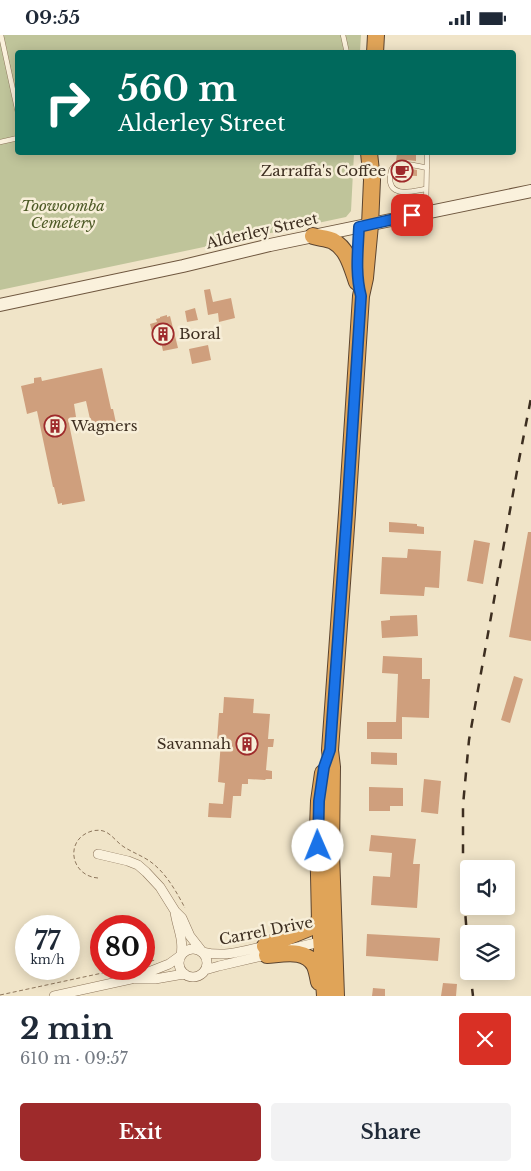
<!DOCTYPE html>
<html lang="en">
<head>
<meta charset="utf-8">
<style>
  :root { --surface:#fff; --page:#f2f2f3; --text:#1f2937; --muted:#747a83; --accent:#9e2a2b }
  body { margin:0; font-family:"Libre Baskerville",serif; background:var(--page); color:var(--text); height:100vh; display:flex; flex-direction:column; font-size:19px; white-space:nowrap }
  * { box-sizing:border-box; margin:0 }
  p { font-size:16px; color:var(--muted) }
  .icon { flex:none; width:28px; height:28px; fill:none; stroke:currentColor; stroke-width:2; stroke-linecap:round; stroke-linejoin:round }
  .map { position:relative; height:961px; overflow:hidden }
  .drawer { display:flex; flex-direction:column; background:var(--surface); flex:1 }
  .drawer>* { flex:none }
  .top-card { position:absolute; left:15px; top:15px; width:501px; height:105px; border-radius:5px; box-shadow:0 2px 12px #0003; background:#00695c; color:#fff; overflow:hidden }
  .controls { position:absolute; left:460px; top:825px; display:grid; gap:10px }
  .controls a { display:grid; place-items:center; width:55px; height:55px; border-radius:5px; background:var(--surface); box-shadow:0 2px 12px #0003; font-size:25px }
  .speed { position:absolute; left:15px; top:880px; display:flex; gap:10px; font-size:25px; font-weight:700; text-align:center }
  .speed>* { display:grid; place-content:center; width:65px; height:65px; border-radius:50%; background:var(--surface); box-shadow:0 2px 12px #0003; line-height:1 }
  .speed small { font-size:12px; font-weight:400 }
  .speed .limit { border:8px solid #d22; background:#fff; color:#111 }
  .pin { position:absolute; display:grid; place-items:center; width:42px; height:42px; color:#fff; margin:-21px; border-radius:10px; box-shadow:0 2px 8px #0006 }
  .me { position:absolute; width:55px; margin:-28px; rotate:359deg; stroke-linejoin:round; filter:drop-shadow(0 0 4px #0008) }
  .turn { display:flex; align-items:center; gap:18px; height:105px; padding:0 20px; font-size:22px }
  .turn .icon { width:65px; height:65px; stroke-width:2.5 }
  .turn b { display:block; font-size:35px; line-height:42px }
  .round { display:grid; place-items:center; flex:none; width:52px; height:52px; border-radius:5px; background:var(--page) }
  .head { display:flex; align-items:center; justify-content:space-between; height:85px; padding:0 20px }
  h1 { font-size:30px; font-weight:800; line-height:38px }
  .cta { display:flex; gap:10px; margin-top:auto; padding:10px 20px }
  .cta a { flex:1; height:58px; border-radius:5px; background:var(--accent); color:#fff; font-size:20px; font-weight:800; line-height:58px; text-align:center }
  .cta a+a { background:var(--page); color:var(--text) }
  .status { display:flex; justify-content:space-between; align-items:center; height:35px; padding:0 25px; background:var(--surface); direction:ltr }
  .status svg { height:14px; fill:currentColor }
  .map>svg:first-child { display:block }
  .cemetery { fill:#bfc49a }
  .building { fill:#cf9f7d }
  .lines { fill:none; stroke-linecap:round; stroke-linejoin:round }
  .lane-casing { stroke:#8d765c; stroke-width:5.5 }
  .street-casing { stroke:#8d765c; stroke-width:10 }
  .secondary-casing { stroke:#6f573f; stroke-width:14 }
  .highway-casing { stroke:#5b4430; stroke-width:18 }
  .path { stroke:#8d765c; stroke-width:1; stroke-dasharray:4 2.5; stroke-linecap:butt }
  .lane { stroke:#faf1dc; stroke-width:4.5 }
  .street { stroke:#faf1dc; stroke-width:9 }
  .secondary { stroke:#faf1dc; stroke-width:12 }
  .highway { stroke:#e0a458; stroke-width:16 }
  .rail { stroke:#3d2e20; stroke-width:2.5; stroke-dasharray:9 9; stroke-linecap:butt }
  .route-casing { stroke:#114b97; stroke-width:12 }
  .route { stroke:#1a73e8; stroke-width:9 }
  .labels { text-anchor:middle; stroke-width:5; stroke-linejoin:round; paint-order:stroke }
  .poi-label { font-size:15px; fill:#3d2e20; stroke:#f7eed8; text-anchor:end }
  .park-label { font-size:15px; font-style:italic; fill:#4d5a26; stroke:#f7eed8 }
  .street-label { font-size:15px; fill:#3d2e20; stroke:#f7eed8 }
</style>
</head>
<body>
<div class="status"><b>09:55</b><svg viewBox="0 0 49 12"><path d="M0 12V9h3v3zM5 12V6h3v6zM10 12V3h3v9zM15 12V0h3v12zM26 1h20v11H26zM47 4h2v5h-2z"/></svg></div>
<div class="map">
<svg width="531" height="961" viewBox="0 0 531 961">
  <rect width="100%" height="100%" fill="#f0e4c8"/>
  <path class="cemetery" d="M0 0H361L360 17 18 18V118H354L351 176 346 182 0 255Z"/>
  <path class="building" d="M397 118H416V126L407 125 396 126Z
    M407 133 417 135V141L396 140 397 135Z
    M210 254 213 267 231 263 235 283 219 287 218 278 208 280 204 255Z
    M195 273 198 285 187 287 185 276Z
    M167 280V282L170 281 178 313 163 316 160 302 154 304 150 289 157 287 156 284 160 283V282Z
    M208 310 211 325 192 329 189 314Z
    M102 333 111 374H113L116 388 92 393 86 366 74 369 76 382 68 384 85 466 62 470V468L58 469 54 452H53L37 376 27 379 21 351 34 348V343L41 342 42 346Z
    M389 487 417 489V491L424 492V499L389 497Z
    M528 497H531V606L509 602Z
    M474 505 490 508 483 549 467 546Z
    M408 514 441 516 439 553 425 552 424 561 380 559 382 522 407 523Z
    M417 580 418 601 382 603 381 586 390 585V581Z
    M383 621 422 623V644H430L429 683 402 682V704H367V687H396L398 639 382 638Z
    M514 641 523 644 510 688 501 685Z
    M224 662 254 664 253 678 270 679 268 704H274L273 712H268L266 735 272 736V744H266L265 745 248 744V749H242L241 761H233L231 783 208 782 209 768 223 769 225 748 218 747 221 706H217L219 678H223Z
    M371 717 397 718V730L371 729Z
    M424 744 441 746 438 779 421 777Z
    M369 752 403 753V771H390V776H369Z
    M371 800 416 804 413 829H420L417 873 371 870 373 841 390 842 392 818 369 816Z
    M367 899 440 903 438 926 366 921Z
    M443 948 457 949 456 961H441Z
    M373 953 385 954V961H372Z"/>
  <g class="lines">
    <g class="lane-casing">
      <path id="lane" d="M1 0 18 78
        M343 0 347 18
        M0 107 18 103
        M426 154C413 156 388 164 390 141 391 136 391 133 395 131 404 127 418 131 427 133
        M426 176 427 118"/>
    </g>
    <g class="street-casing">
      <path id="street" d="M98 819 128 826 138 830 146 837 160 852 175 876 182 883 190 901 201 915
        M175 877C177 892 184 904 181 920
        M179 928a14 14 0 1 1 28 0a14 14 0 1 1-28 0Z
        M290 914 324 906
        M203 917C225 923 247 915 269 910
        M205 935 219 931 270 919
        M136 944H155L178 940 185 939
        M54 961 131 944 169 929 180 921"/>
    </g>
    <g class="secondary-casing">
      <path id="secondary" d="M0 270 183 231 270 210 531 156"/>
    </g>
    <g class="highway-casing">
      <path id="highway" d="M375 18 376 0
        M313 201C319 203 327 203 333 206 348 214 352 233 357 247
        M323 738 319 766 318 793 320 887 325 961
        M265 911 309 893 320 887
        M267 920C283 919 306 913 315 931 317 936 318 942 319 947
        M336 961 331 818 332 732 330 715 347 478 361 261 365 243 370 190 372 145 369 118"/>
    </g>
    <path class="path" d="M98 843C70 841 64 804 92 796 109 792 113 805 124 812 132 817 140 820 148 825 165 836 176 856 185 873
      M221 910 257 903
      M144 928 155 925
      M0 960 121 934"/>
    <use href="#lane" class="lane"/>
    <use href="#street" class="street"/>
    <use href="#secondary" class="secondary"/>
    <use href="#highway" class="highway"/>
    <path class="rail" d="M469 926 463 850V770L469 705 519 425 531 363
      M470 936 473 961"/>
  </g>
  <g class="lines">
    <g class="route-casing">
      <path id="route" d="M318 811 319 766 324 732 330 715 347 478 361 261C355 238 358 215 359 192L412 180"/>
    </g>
    <use href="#route" class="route"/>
  </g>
  <defs>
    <g id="cafe-ring" transform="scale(1.125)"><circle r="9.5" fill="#f7eed8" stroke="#9e2a2b" stroke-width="1.5"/><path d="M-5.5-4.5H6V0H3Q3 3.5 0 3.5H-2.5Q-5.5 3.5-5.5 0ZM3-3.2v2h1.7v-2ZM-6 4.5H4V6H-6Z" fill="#9e2a2b"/></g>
    <g id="building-ring" transform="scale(1.125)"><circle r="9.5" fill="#f7eed8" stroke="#9e2a2b" stroke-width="1.5"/><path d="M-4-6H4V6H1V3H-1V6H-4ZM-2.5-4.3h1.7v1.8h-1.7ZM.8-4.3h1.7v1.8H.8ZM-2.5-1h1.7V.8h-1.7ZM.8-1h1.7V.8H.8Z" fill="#9e2a2b"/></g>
  </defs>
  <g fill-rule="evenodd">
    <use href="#cafe-ring" x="402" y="136"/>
    <use href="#building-ring" x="163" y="299"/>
    <use href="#building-ring" x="55" y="391"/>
    <use href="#building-ring" x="247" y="709"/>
  </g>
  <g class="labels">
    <g class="poi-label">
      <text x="386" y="141">Zarraffa's Coffee</text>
      <text x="179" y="304" text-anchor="start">Boral</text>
      <text x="71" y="396" text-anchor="start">Wagners</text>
      <text x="231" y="714">Savannah</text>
    </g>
    <g class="park-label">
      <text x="63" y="176">Toowoomba<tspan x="63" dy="17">Cemetery</tspan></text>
    </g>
    <g class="street-label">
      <text transform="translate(262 196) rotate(-13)" y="5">Alderley Street</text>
      <text transform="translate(266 896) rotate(-11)" y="5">Carrel Drive</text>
    </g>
  </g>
</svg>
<div class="controls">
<a><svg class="icon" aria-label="sound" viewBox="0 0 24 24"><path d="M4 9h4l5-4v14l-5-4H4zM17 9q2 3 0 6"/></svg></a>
<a><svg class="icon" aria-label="layers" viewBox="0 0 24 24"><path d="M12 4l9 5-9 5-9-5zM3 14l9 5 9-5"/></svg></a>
</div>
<div class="speed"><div>77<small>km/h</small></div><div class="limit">80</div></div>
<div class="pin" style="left:412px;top:180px;background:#d93025"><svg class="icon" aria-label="arrive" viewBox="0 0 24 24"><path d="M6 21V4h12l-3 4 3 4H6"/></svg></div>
<svg class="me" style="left:318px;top:811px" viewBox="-20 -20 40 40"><circle r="19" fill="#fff"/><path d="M0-13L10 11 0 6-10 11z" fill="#1a73e8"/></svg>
<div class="top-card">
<div class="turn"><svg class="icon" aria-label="right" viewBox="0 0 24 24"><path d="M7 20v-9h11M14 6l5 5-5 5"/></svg><div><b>560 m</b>Alderley Street</div></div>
</div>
</div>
<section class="drawer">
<div class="head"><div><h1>2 min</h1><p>610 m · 09:57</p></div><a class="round" style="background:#d93025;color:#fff"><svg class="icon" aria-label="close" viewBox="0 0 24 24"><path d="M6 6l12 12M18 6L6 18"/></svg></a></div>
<div class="cta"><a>Exit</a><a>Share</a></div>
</section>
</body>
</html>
